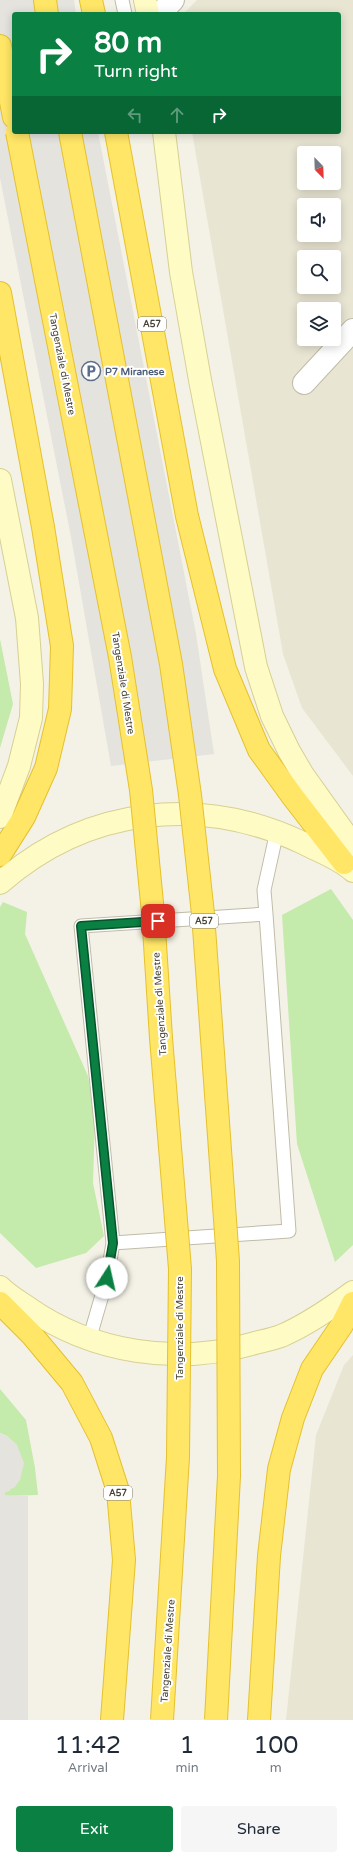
<!DOCTYPE html>
<html lang="en">
<head>
<meta charset="utf-8">
<style>
  :root { --surface:#fff; --page:#f6f6f7; --text:#1f2937; --muted:#747a83; --accent:#0b8043 }
  body { margin:0; font-family:"Varela Round",sans-serif; background:var(--page); color:var(--text); height:100vh; display:flex; flex-direction:column; font-size:15px; white-space:nowrap }
  * { box-sizing:border-box; margin:0 }
  p { font-size:13px; color:var(--muted) }
  .icon { flex:none; width:22px; height:22px; fill:none; stroke:currentColor; stroke-width:2; stroke-linecap:round; stroke-linejoin:round }
  .map { position:relative; height:1720px; overflow:hidden }
  .details { display:flex; flex-direction:column; background:var(--surface); flex:1 }
  .details>* { flex:none }
  .top-card { position:absolute; left:12px; top:12px; width:329px; height:122px; border-radius:4px; box-shadow:0 2px 10px #0003; background:#0b8043; color:#fff; overflow:hidden }
  .needle { width:26px; rotate:157deg }
  .controls { position:absolute; left:297px; top:146px; display:grid; gap:8px }
  .controls a { display:grid; place-items:center; width:44px; height:44px; border-radius:4px; background:var(--surface); box-shadow:0 2px 10px #0003; font-size:20px }
  .pin { position:absolute; display:grid; place-items:center; width:34px; height:34px; color:#fff; margin:-17px; border-radius:8px; box-shadow:0 2px 6px #0006 }
  .me { position:absolute; width:44px; margin:-22px; rotate:10deg; stroke-linejoin:round; filter:drop-shadow(0 0 3px #0008) }
  .turn { display:flex; align-items:center; gap:14px; height:84px; padding:0 16px; font-size:18px }
  .turn .icon { width:52px; height:52px; stroke-width:2.5 }
  .turn b { display:block; font-size:28px; line-height:34px }
  .lanes { display:flex; align-items:center; height:38px; padding:0 16px; background:#0003; justify-content:center; gap:20px; direction:ltr }
  .lanes .off { opacity:.35 }
  .eta { display:flex; justify-content:space-evenly; align-items:center; height:68px; text-align:center }
  .eta b { font-size:24px; font-weight:600; line-height:28px }
  .primary-button { display:flex; gap:8px; margin-top:auto; padding:8px 16px }
  .primary-button a { flex:1; height:46px; border-radius:4px; background:var(--accent); color:#fff; font-size:16px; font-weight:600; line-height:46px; text-align:center }
  .primary-button a+a { background:var(--page); color:var(--text) }
  .map>svg:first-child { display:block }
  .residential { fill:#e8e5d3; fill-rule:evenodd }
  .green { fill:#c4eaac }
  .parking { fill:#e4e3de }
  .lines { fill:none; stroke-linecap:round; stroke-linejoin:round }
  .lane-casing { stroke:#c0bca8; stroke-width:15 }
  .street-casing { stroke:#c0bca8; stroke-width:24 }
  .secondary-casing { stroke:#d6d093; stroke-width:24 }
  .highway-casing { stroke:#e5c12e; stroke-width:24 }
  .lane { stroke:#fff; stroke-width:13 }
  .street { stroke:#fff; stroke-width:22 }
  .secondary { stroke:#fffbc5; stroke-width:22 }
  .highway { stroke:#ffe666; stroke-width:22 }
  .highway-bridge-casing { stroke:#e5c12e; stroke-width:24; stroke-linecap:butt }
  .highway-bridge { stroke:#ffe666; stroke-width:22 }
  .route-casing { stroke:#07532c; stroke-width:10 }
  .route { stroke:#0b8043; stroke-width:7 }
  .labels { text-anchor:middle; stroke-width:4; stroke-linejoin:round; paint-order:stroke }
  .shield { fill:#fff; stroke:#7e7b72; stroke-width:1 }
  .shield-label { font-size:9px; font-weight:bold; fill:#474335 }
  .street-label { font-size:10px; fill:#474335; stroke:#fff }
  .service-label { font-size:10px; font-weight:bold; fill:#4e5e75; stroke:#fff; text-anchor:start }
</style>
</head>
<body>
<div class="map">
<svg width="353" height="1720" viewBox="0 0 353 1720">
  <rect width="100%" height="100%" fill="#f4f2e6"/>
  <path class="residential" d="M197 0H353V776L302 708 283 654 192 132H339V14H183ZM304 153H334V183H304ZM304 205H334V235H304ZM304 257H334V287H304ZM304 309H334V339H304Z
    M353 1355V1720H286L316 1435 344 1365Z"/>
  <path class="green" d="M0 639 13 704 0 748Z
    M331 889 353 920V1245L335 1262 297 1144 282 915Z
    M3 902 27 912 25 934 88 1076 95 1117 93 1183 104 1236 86 1253 36 1268 0 1233V907Z
    M0 1389 26 1420 35 1468 38 1495 5 1496V1492L10 1490 17 1445 7 1436 0 1433Z"/>
  <path class="parking" d="M0 0H74L76 14H14V132H98L196 634 214 754 111 766 71 537 0 178Z
    M0 1433 7 1436 17 1445 24 1463 20 1480 15 1487 5 1492V1495L28 1496V1720H0Z"/>
  <g class="lines">
    <g class="lane-casing">
      <path id="lane" d="M122 0 125 14
        M113 1243 289 1231 266 914
        M89 1340 107 1278 113 1243 81 926 266 914 264 890 277 831"/>
    </g>
    <g class="street-casing">
      <path id="street" d="M160 14 173 0
        M304 383 353 330"/>
    </g>
    <g class="secondary-casing">
      <path id="secondary" d="M145 0 148 14
        M164 132 181 272 200 380 256 667 272 716 289 751 303 775 353 845
        M0 480 27 618 32 684 31 718 19 766 0 817
        M0 883C87 807 200 794 303 843 320 852 339 858 353 871
        M0 1287C8 1295 18 1301 27 1307 92 1353 178 1366 255 1343 263 1341 273 1339 281 1336 307 1325 330 1309 353 1292"/>
    </g>
    <g class="highway-casing">
      <path id="highway" d="M45 0 47 14
        M91 0 94 14
        M0 46 14 117
        M116 132 187 516 225 669 259 750 293 797 344 863
        M0 293 43 527 62 646 60 709 46 768 24 817 0 855
        M0 1303 32 1335 72 1383 101 1438 118 1491 124 1560 112 1720
        M259 1720 269 1556 279 1469 293 1418 312 1369 342 1325 353 1303"/>
    </g>
    <use href="#lane" class="lane"/>
    <use href="#street" class="street"/>
    <use href="#secondary" class="secondary"/>
    <use href="#highway" class="highway"/>
    <g class="highway-bridge-casing">
      <path id="highway-bridge" d="M17 132 120 657 141 790 153 913 161 1038 180 1269 178 1457 162 1720
        M70 132 171 664 190 795 203 914 228 1261 229 1476 216 1720"/>
    </g>
    <use href="#highway-bridge" class="highway-bridge"/>
  </g>
  <g class="lines">
    <g class="route-casing">
      <path id="route" d="M107 1278 113 1243 81 926 158 921"/>
    </g>
    <use href="#route" class="route"/>
  </g>
  <defs>
    <g id="parking-ring" transform="scale(1)"><circle r="9.5" fill="#fff" stroke="#5c6f8a" stroke-width="1.5"/><path d="M-3.5-5.5H1a3.5 3.5 0 0 1 0 7H-1V5.5H-3.5ZM-1-3.4V-.6H.8a1.4 1.4 0 0 0 0-2.8Z" fill="#5c6f8a"/></g>
  </defs>
  <g fill-rule="evenodd">
    <use href="#parking-ring" x="91" y="371"/>
  </g>
  <g class="labels">
    <g class="shield">
      <rect x="138" y="317" width="28" height="14" rx="3"/>
      <rect x="190" y="914" width="28" height="14" rx="3"/>
      <rect x="104" y="1486" width="28" height="14" rx="3"/>
    </g>
    <g class="shield-label">
      <text x="152" y="327">A57</text>
      <text x="204" y="924">A57</text>
      <text x="118" y="1496">A57</text>
    </g>
    <g class="street-label">
      <text transform="translate(63 364) rotate(79)" y="4">Tangenziale di Mestre</text>
      <text transform="translate(124 683) rotate(81)" y="4">Tangenziale di Mestre</text>
      <text transform="translate(159 1004) rotate(-94)" y="4">Tangenziale di Mestre</text>
      <text transform="translate(179 1328) rotate(-90)" y="4">Tangenziale di Mestre</text>
      <text transform="translate(167 1651) rotate(-86)" y="4">Tangenziale di Mestre</text>
    </g>
    <g class="service-label">
      <text x="105" y="375">P7 Miranese</text>
    </g>
  </g>
</svg>
<div class="controls">
<a><svg class="needle" viewBox="-14 -14 28 28"><path d="M0-13l5 13h-10z" fill="#e53935"/><path d="M0 13l5-13h-10z" fill="#747a83"/></svg></a>
<a><svg class="icon" aria-label="sound" viewBox="0 0 24 24"><path d="M4 9h4l5-4v14l-5-4H4zM17 9q2 3 0 6"/></svg></a>
<a><svg class="icon" aria-label="search" viewBox="0 0 24 24"><circle cx="10" cy="10" r="6"/><path d="M15 15l6 6"/></svg></a>
<a><svg class="icon" aria-label="layers" viewBox="0 0 24 24"><path d="M12 4l9 5-9 5-9-5zM3 14l9 5 9-5"/></svg></a>
</div>
<div class="pin" style="left:158px;top:921px;background:#d93025"><svg class="icon" aria-label="arrive" viewBox="0 0 24 24"><path d="M6 21V4h12l-3 4 3 4H6"/></svg></div>
<svg class="me" style="left:107px;top:1278px" viewBox="-20 -20 40 40"><circle r="19" fill="#fff"/><path d="M0-13L10 11 0 6-10 11z" fill="#0b8043"/></svg>
<div class="top-card">
<div class="turn"><svg class="icon" aria-label="right" viewBox="0 0 24 24"><path d="M7 20v-9h11M14 6l5 5-5 5"/></svg><div><b>80 m</b>Turn right</div></div>
<div class="lanes"><svg class="icon off" aria-label="left" viewBox="0 0 24 24"><path d="M17 20v-9H6M10 6l-5 5 5 5"/></svg><svg class="icon off" aria-label="ahead" viewBox="0 0 24 24"><path d="M12 20V5M6 11l6-6 6 6"/></svg><svg class="icon" aria-label="right" viewBox="0 0 24 24"><path d="M7 20v-9h11M14 6l5 5-5 5"/></svg></div>
</div>
</div>
<section class="details">
<div class="eta">
<div><b>11:42</b><p>Arrival</p></div>
<div><b>1</b><p>min</p></div>
<div><b>100</b><p>m</p></div>
</div>
<div class="primary-button"><a>Exit</a><a>Share</a></div>
</section>
</body>
</html>
